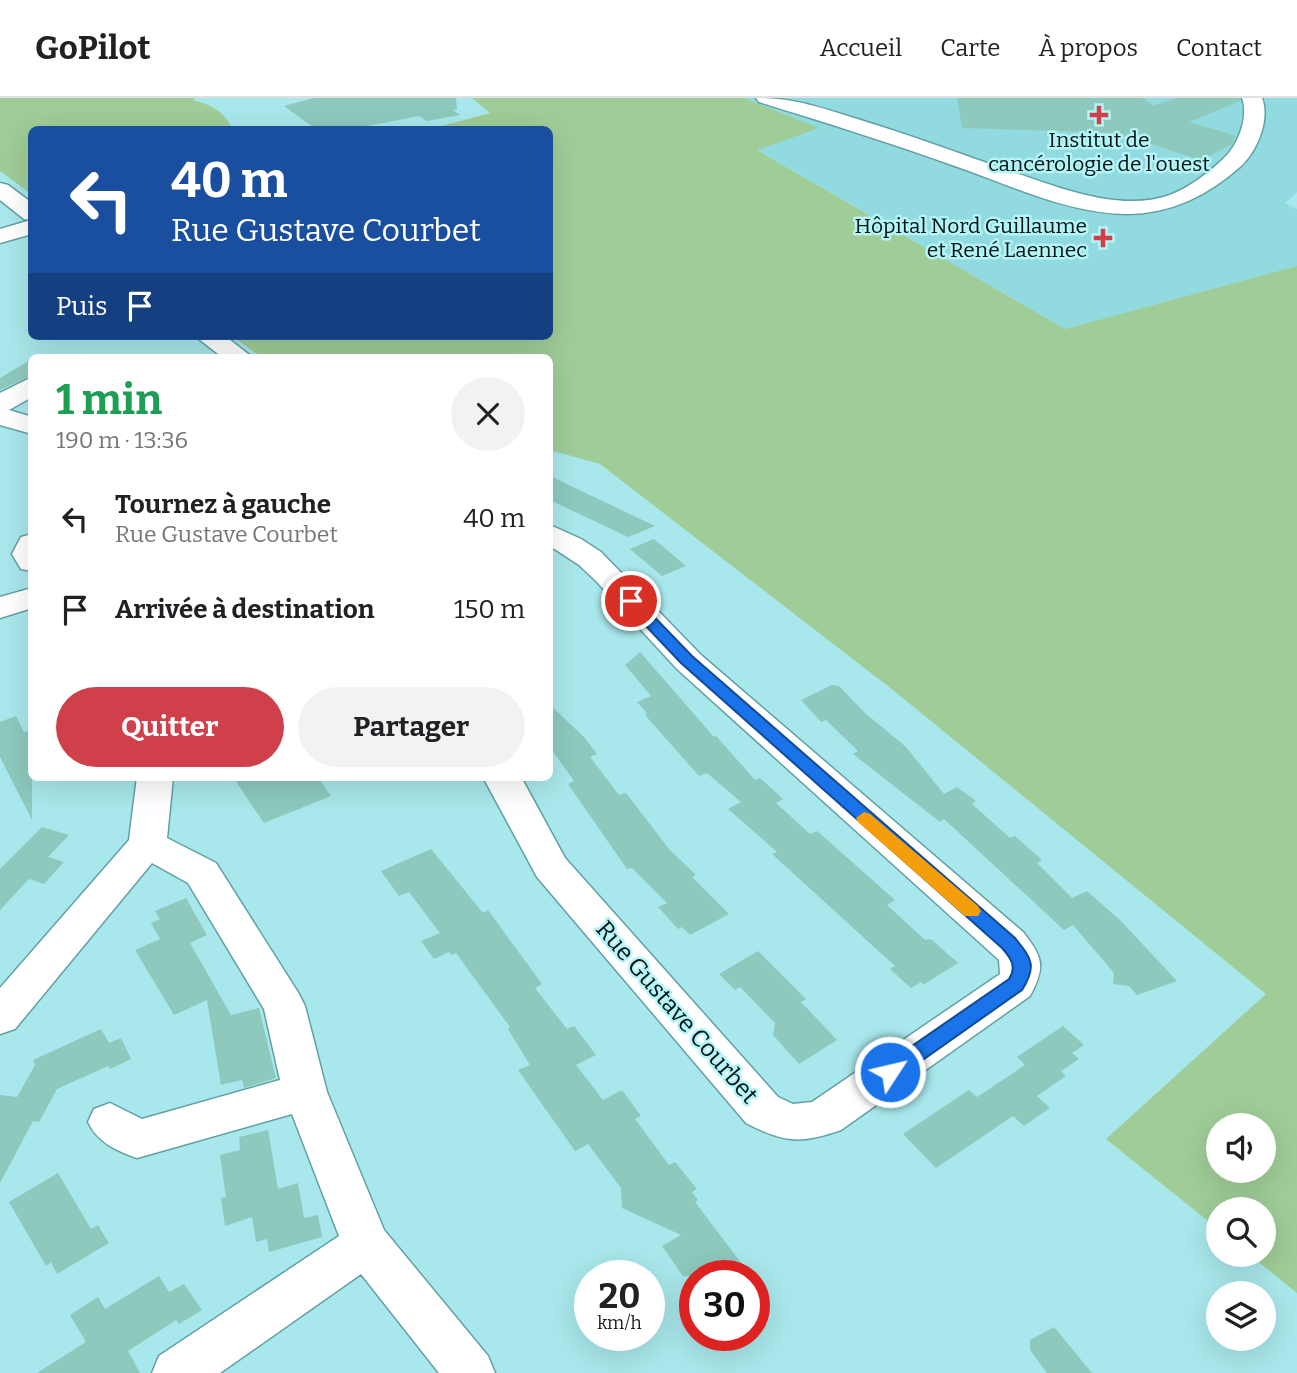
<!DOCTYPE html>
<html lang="fr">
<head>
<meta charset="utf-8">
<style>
  :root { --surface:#fff; --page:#f2f2f2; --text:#202124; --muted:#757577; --line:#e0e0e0; --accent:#d0404b }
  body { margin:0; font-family:Bitter,serif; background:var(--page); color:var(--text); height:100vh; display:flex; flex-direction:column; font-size:26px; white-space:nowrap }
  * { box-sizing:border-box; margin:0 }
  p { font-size:23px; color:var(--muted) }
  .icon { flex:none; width:38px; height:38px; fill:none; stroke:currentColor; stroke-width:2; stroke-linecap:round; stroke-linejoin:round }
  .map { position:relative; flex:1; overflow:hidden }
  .panel { position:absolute; left:28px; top:256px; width:525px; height:427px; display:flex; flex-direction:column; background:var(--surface); border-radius:10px; box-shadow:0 7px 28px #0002 }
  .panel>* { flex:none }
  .top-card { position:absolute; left:28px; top:28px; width:525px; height:214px; border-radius:10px; box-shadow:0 7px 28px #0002; background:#1a4fa0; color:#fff; overflow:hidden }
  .buttons { position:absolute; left:1206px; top:1015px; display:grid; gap:14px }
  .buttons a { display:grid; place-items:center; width:70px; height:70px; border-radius:50%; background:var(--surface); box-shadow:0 7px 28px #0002; font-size:35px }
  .speed { position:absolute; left:574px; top:1162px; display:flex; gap:14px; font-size:35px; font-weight:700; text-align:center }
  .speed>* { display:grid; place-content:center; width:91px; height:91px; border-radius:50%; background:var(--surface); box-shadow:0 7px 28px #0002; line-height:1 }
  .speed small { font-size:18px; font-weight:400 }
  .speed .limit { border:10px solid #d22; background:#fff; color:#111 }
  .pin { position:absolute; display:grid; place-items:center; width:60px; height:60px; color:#fff; margin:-30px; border:4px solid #fff; border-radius:50%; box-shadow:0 2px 7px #0007 }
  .me { position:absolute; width:77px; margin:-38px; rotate:55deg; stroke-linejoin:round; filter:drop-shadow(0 0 5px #0008) }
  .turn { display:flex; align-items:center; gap:24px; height:147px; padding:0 28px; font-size:32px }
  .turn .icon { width:91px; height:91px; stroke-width:2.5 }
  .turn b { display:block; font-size:49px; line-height:60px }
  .then { display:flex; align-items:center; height:66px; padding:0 28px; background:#0003; gap:14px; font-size:26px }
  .round { display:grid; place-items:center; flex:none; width:74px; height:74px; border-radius:37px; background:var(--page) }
  .summary { display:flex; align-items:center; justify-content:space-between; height:119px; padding:0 28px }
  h1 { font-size:42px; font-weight:700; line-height:52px; color:#1e9e55 }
  .cta { display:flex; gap:14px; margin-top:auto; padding:14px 28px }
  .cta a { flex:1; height:80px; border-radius:42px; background:var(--accent); color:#fff; font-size:28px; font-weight:700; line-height:80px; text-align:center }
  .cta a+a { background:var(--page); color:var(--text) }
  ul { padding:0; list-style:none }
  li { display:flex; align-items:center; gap:21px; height:91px; padding:0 28px }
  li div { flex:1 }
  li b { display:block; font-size:26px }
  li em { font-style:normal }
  header { display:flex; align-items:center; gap:42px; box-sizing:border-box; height:98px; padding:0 35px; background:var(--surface); border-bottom:2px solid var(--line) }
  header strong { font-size:33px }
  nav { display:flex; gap:38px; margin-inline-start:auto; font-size:24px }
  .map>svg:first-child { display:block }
  .built { fill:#91dadf }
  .green { fill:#9fcc97; fill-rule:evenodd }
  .building { fill:#8dc9bd }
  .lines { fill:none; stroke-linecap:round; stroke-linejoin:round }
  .minor-casing { stroke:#62a0a4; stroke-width:3 }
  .minor { fill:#fff; fill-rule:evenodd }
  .route { fill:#1a73e8; stroke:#114b97; stroke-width:2 }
  .slow { fill:#f59e0b }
  .poi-dot { fill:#d0404b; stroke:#b5f5f8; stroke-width:2.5 }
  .labels { text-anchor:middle; stroke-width:5; stroke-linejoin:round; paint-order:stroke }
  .far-poi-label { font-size:21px; fill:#001416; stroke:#b5f5f8 }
  .street-label { font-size:24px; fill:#001416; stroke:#b5f5f8 }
</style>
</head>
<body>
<header>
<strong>GoPilot</strong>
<nav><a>Accueil</a><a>Carte</a><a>À propos</a><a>Contact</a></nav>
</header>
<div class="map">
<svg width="1297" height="1275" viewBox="0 0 1297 1275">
  <rect width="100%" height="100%" fill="#a8e7eb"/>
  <path class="built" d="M744 0H1297V94L1285 105 1297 111V168L1065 231 756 51 818 30Z"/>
  <path class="green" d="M0 0H196L193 2C211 7 223 12 232 30L32 32 31 96 0 73Z
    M472 0H744L819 30 757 52 1065 231 1297 168V1195L1250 1157H1264V1111H1218V1131L1106 1041 1266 896 893 592 600 366 550 352V259H261L232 238H550V32L431 31 490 15ZM1218 1027H1264V1073H1218Z"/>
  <path class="building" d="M314 0H456L457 11 453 12 460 17 427 23 419 18 347 32H317L284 8Z
    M957 0H1143L1154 8 1176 0H1240V3L1189 24 1236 38 1231 47 1200 62 1117 35 962 30Z
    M32 261V277L0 292V280Z
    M550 378 655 428 628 439 550 402Z
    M654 441 686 468 662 478 630 451Z
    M640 554 714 639 716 638 755 682 760 680 783 701 776 705 810 736 817 733 895 802 887 807 925 842 931 841 958 865 923 887 921 884 911 890 890 871 895 868 772 756 777 754 728 711 741 704 707 675 699 678 645 617 647 615 637 604 651 598 625 567Z
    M832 587 839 588 865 615 906 649 944 696 957 689 976 703 972 706 1010 740 1015 738 1042 762 1037 765 1072 800 1087 793 1120 822 1177 883 1137 897 1129 888 1113 886 1114 875 1073 827 1064 832 944 721 940 724 853 656 858 653 826 622 821 624 801 602Z
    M550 607 584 639 597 656 590 659 619 697 626 695 669 751 696 777 692 779 729 816 690 837 682 829 678 831 658 809 667 805 632 770 627 771 568 686 574 683 550 649Z
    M16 618 24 634 32 632V722L0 659V624Z
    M233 679H318L331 698 264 725Z
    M42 729 69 737 48 759 64 764 44 786 29 781 0 812V771Z
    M431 751 483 815 488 812 542 886 535 890 567 931 574 928 596 957 576 967 603 1002 622 992 641 1018 635 1021 669 1067 675 1064 697 1091 692 1094 698 1102 695 1104 751 1178H683L662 1148 681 1137 622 1110 621 1090 588 1046 575 1053 518 972 530 967 508 931 510 929 456 855 452 857 449 854 434 861 421 843 440 835 409 794 399 798 381 773Z
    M186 800 207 837 190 845 231 917 259 910 276 980 244 990 242 982 221 987 207 902 174 917 135 852 160 841 151 825 160 821 155 813Z
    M758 853 806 901 801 904 837 942 799 966 773 937 775 925 740 889 735 892 719 876Z
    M1063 928 1084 947 1072 955 1079 961 1061 973 1066 978 1037 998 1050 1010 1024 1028 1013 1018 936 1070 903 1036 969 992 977 999 1025 967 1017 959Z
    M101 931 109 945 121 940 131 961 110 971 108 968 57 991 39 1024 33 1023 0 1085V997L17 999 35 967 33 962Z
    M268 1032 278 1091 298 1085 304 1120 318 1117 322 1139 269 1154 267 1141 256 1144 252 1119 225 1128 221 1100 226 1099 220 1057 240 1052 239 1039Z
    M58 1075 91 1131 98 1127 109 1145 57 1176 51 1164 46 1168 9 1104Z
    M159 1178 169 1194 184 1186 202 1212 179 1226 176 1222 128 1253 140 1275H37L86 1244 70 1217 98 1199 105 1211Z
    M1054 1229 1092 1275H1047L1030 1252V1242Z"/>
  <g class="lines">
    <g class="minor-casing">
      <path id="minor" d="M756 0C794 0 818 9 854 20 907 36 958 55 1010 73 1058 89 1119 115 1170 97 1190 89 1207 76 1222 62 1238 48 1249 20 1242 0H1262C1270 21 1258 52 1241 68 1208 97 1172 116 1126 116 1066 115 1008 86 952 67 888 44 824 24 759 4Z
        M0 85 8 87 32 105V136L0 145V131L31 122 24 121 0 102Z
        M195 238H225L252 259H222Z
        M32 279V299L9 312 32 319V336L0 327V295Z
        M550 427 581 441 601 454 701 557 1023 834C1044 860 1045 870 1030 898L841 1032C801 1046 784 1045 746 1025L537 779 483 679H521L565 760 778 999 793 1006 812 1004 1000 876 999 862 677 571 596 483 579 467 550 448Z
        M32 436V473L21 471 12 456 21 439Z
        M32 490V510L0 520V499Z
        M137 679H173L167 740 216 765 299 896 305 908 327 994 384 1132 488 1258 495 1275H439L361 1176 220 1275H152L159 1258 339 1138 292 1016 137 1060C117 1053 97 1044 88 1024L94 1011 110 1005 142 1021 280 982 264 911 188 785 152 765 15 931 0 936V890L129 742Z"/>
    </g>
    <use href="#minor" class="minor"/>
  </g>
  <path class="route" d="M631 499 636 500 692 558 1015 840C1032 861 1037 868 1022 892L897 980 890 982 883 980 880 974 883 968 1009 881C1017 869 1011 860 1002 850L681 565 625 506 623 503Z"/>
  <path class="slow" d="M864 714 870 716 978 808 981 813 978 818H965L858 724 856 720Z"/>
  <g class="poi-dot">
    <path d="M1095.5 6.5h7v7h7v7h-7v7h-7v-7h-7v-7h7z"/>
    <path d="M1099.5 129.5h7v7h7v7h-7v7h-7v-7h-7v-7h7z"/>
  </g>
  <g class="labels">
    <g class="far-poi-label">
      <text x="1099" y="49">Institut de<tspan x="1099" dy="24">cancérologie de l'ouest</tspan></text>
      <text x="1087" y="135" text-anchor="end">Hôpital Nord Guillaume<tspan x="1087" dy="24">et René Laennec</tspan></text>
    </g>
    <g class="street-label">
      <text transform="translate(677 914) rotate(49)" y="8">Rue Gustave Courbet</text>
    </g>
  </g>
</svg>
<div class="buttons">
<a><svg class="icon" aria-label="sound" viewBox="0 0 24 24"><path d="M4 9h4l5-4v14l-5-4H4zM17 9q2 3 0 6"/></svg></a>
<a><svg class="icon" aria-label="search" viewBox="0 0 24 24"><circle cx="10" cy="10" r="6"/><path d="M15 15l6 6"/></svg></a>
<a><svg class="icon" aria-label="layers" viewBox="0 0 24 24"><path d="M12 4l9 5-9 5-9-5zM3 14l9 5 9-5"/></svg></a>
</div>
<div class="speed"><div>20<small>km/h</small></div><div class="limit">30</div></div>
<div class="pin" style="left:631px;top:503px;background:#d93025"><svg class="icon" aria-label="arrive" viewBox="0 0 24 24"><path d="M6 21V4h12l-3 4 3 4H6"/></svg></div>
<svg class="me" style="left:890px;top:974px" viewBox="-20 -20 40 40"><circle r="17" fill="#1a73e8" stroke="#fff" stroke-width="3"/><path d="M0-11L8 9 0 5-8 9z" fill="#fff"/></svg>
<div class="top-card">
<div class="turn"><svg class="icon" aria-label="left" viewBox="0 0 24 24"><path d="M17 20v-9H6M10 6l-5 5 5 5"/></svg><div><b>40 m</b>Rue Gustave Courbet</div></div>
<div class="then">Puis<svg class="icon" aria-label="arrive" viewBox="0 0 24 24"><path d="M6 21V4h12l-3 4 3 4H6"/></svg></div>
</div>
<section class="panel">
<div class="summary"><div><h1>1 min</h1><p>190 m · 13:36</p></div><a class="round"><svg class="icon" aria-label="close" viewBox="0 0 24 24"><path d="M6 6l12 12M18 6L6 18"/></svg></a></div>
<ul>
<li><svg class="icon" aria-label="left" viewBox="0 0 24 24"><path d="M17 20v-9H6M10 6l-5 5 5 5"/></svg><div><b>Tournez à gauche</b><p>Rue Gustave Courbet</p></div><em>40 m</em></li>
<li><svg class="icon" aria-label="arrive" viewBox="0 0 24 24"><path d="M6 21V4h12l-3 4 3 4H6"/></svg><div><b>Arrivée à destination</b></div><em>150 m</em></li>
</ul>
<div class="cta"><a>Quitter</a><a>Partager</a></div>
</section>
</div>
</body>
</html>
